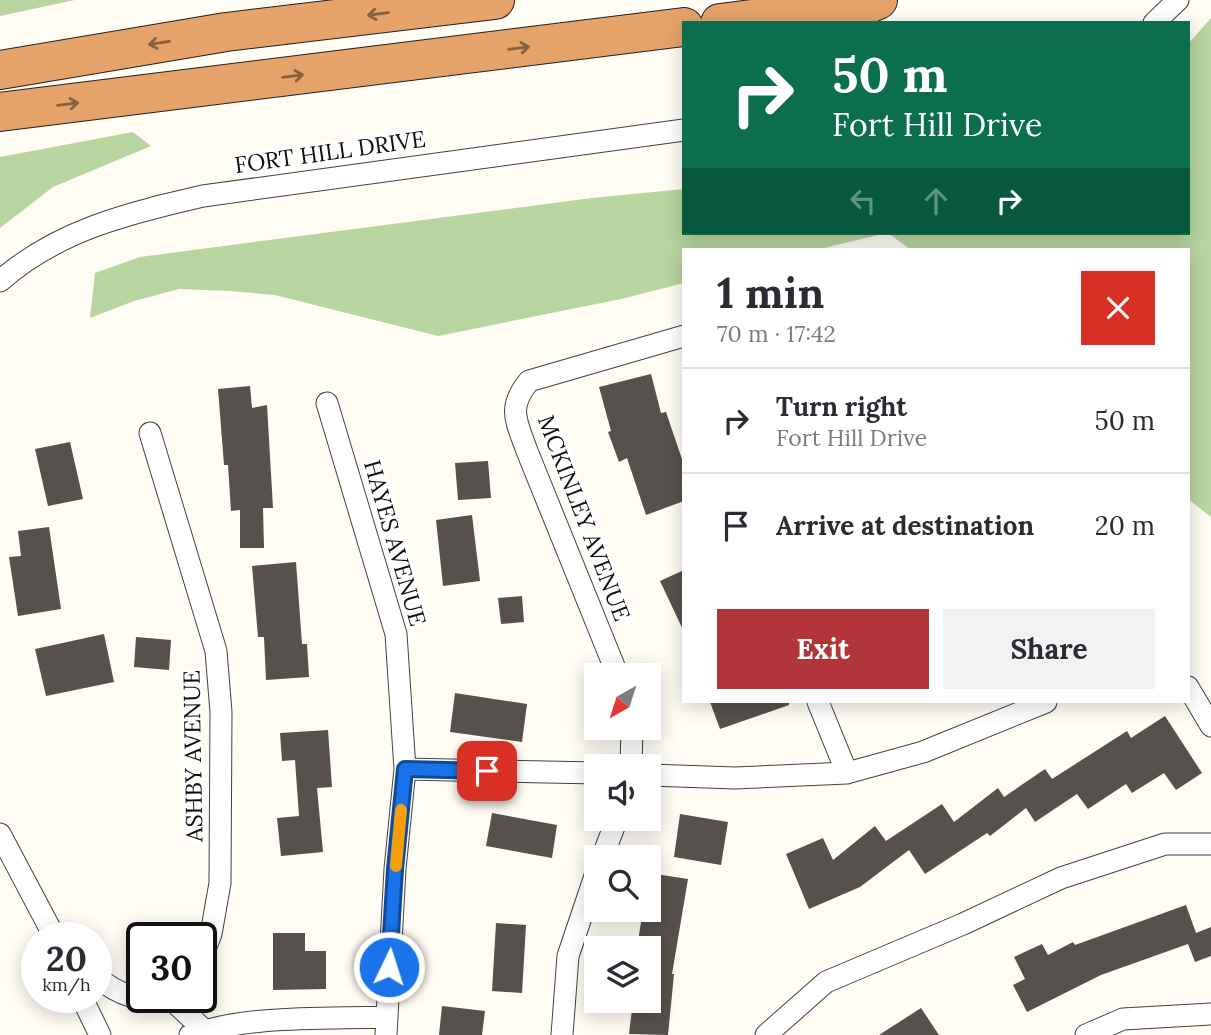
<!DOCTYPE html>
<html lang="en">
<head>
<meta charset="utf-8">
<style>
  :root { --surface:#fff; --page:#f2f2f3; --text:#2b2b33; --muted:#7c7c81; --line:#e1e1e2; --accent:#b2353a }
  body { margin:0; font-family:Lora,serif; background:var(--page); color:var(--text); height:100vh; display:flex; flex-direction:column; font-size:26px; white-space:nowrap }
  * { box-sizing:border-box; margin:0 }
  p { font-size:23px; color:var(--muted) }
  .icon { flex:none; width:38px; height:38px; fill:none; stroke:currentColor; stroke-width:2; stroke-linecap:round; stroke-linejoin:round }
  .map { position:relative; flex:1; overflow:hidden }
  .sheet { position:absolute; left:682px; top:248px; width:508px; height:455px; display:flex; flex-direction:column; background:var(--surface); border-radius:0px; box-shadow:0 4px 18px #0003 }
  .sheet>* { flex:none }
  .guide { position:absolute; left:682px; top:21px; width:508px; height:214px; border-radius:0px; box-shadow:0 4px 18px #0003; background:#0b6e4f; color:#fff; overflow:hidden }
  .needle { width:46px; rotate:219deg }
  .tools { position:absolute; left:584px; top:663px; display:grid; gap:14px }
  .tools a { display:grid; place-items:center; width:77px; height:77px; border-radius:0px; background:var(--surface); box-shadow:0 4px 18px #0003; font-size:35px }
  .speed { position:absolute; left:21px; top:922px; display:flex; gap:14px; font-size:35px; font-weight:700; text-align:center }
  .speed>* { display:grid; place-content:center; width:91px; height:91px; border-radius:50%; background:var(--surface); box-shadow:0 4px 18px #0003; line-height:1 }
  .speed small { font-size:18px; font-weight:400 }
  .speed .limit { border:4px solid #111; border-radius:10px; background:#fff; color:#111 }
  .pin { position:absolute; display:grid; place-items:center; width:60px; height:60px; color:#fff; margin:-30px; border-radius:14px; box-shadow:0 4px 10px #0006 }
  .me { position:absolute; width:77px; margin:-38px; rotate:4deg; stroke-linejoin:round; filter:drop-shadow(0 0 5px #0008) }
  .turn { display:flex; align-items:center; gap:24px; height:147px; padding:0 35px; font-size:32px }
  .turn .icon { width:91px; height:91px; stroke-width:2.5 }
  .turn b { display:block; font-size:49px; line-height:60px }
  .lanes { display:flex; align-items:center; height:66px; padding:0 35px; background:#0003; justify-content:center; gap:35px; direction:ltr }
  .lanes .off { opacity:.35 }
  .round { display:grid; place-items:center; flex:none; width:74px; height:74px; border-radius:0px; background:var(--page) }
  .overview { display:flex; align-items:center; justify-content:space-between; height:119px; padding:0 35px }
  h1 { font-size:42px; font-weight:700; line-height:52px }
  .action { display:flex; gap:14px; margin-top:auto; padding:14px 35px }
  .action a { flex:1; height:80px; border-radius:0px; background:var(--accent); color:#fff; font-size:28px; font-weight:700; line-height:80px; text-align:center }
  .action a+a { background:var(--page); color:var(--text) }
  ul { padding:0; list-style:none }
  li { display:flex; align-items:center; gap:21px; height:105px; padding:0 35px; border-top:2px solid var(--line) }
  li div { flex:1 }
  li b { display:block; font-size:26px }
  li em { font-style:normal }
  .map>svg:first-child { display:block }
  .forest { fill:#b8d5a0 }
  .building { fill:#57514d }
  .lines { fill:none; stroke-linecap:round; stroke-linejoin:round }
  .street-casing { stroke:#424242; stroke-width:23 }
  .highway-casing { stroke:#202020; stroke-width:40 }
  .street { stroke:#fff; stroke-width:21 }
  .highway { stroke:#e5a36a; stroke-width:38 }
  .oneway { stroke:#856041 }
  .route-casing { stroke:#114b97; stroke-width:18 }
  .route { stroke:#1a73e8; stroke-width:12 }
  .slow { stroke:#f59e0b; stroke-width:12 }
  .labels { text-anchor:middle; stroke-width:7; stroke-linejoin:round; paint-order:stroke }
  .street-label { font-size:23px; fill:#0f0f0f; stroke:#fff }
</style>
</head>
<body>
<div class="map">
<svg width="1211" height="1035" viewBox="0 0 1211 1035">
  <rect width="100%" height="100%" fill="#fefcf3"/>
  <path class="forest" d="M0 0H75L0 16Z
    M1211 18V517L1188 499V250H911L888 233H1188V44Z
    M133 132 151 146 53 187 0 228V157Z
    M684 189V233H886L816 250H684V283L621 299 438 336 275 295 230 291 179 289 134 301 90 318 95 273 140 257 592 198Z"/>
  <path class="building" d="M651 374 661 413 666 412 684 465V501L646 515 627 458 619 462 608 432 611 431 599 387Z
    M250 386 252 408 267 405 273 508H263L264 548H240V510L231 511 228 465H224L218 389Z
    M70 442 83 499 48 506 35 449Z
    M488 461 491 498 458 500 455 463Z
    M472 515 480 581 443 586 436 520Z
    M49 527 61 609 18 616 9 557 21 556 18 531Z
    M296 562 302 644H307L309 677 266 680 264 637H258L252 566Z
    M684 570V632L660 581Z
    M522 596 524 622 501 624 498 598Z
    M104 634 114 682 46 696 35 649Z
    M136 637 171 640 169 670 134 667Z
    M455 693 527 704 522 742 450 732Z
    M710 702H789V705L720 729Z
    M1165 716 1202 773 1176 790 1164 773 1132 793 1126 784 1088 809 1077 794 1035 822 1026 808 990 836 987 833 925 874 909 850 860 887 809 909 786 854 823 838 833 860 875 826 886 841 942 804 954 822 998 788 1004 797 1045 769 1052 779 1127 731 1131 738Z
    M328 730 332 787 317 788 323 852 281 856 277 818 299 816 295 760 282 761 280 733Z
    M492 813 557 825 552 858 486 846Z
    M680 814 728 822 721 865 674 857Z
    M649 873 688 879 672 974H674L668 1035 629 1034 633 1001H649V942L638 941 643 910H649Z
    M1186 905 1196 933 1211 927V956L1195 962 1188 944 1101 975 1027 1012 1013 985 1025 979 1014 957 1042 944 1048 955 1073 942 1075 945Z
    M496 923 526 925 522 993 492 991Z
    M273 933H305V951H326V989L273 990Z
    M442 1006 485 1011 482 1035H439Z
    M921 1008 939 1035H879Z"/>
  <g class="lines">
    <g class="street-casing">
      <path id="street" d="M1154 23 1178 0
        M0 281C58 230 129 213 203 196L684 130
        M327 403 396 634 405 769 395 869 386 1035
        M150 433 216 651 221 712 220 883 211 934 201 959
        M618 676 527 451C516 420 507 408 529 381L684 336
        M1188 687 1211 726
        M818 702 847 773
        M631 766 632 728
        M405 769 597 773
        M649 775 735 778 847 773 923 752 1046 702
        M0 834 55 938
        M602 858 617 819
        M96 976C117 995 146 1005 173 998
        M82 998 100 1035
        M171 999 204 1030
        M190 1035C252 1015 321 1019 386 1017
        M562 1035 568 956 597 870
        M766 1035 826 982 963 924 1061 878 1165 844H1211
        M1086 1035 1123 1019 1211 1014"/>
    </g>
    <g class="highway-casing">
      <path id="highway" d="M720 23 866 5 878 0
        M0 70 226 32 495 0
        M0 112 684 27"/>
    </g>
    <use href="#street" class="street"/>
    <use href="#highway" class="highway"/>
  </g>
  <defs><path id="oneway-shaft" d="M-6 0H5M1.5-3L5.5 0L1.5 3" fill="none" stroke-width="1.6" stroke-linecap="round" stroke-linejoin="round" transform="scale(1.75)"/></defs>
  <g class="oneway">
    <use href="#oneway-shaft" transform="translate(378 14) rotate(173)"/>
    <use href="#oneway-shaft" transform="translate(159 43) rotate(171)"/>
    <use href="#oneway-shaft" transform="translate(519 48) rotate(-7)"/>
    <use href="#oneway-shaft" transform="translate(293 76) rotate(-7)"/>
    <use href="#oneway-shaft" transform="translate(68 104) rotate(-7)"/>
  </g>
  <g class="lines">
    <g class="route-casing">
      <path id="route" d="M389 967 395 869 405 769 487 771"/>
    </g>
    <use href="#route" class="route"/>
    <path class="slow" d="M396 866 401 810"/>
  </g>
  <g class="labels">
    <g class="street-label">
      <text transform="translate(330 152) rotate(-8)" y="8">FORT HILL DRIVE</text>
      <text transform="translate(584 518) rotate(69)" y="8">MCKINLEY AVENUE</text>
      <text transform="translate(395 543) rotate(74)" y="8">HAYES AVENUE</text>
      <text transform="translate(193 756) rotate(-91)" y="8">ASHBY AVENUE</text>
    </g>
  </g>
</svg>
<div class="tools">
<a><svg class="needle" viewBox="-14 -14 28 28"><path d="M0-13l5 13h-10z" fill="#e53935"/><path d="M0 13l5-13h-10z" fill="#7c7c81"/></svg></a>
<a><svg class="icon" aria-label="sound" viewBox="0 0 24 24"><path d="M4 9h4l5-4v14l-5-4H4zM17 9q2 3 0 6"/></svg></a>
<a><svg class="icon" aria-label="search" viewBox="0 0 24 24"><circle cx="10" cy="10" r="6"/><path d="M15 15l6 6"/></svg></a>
<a><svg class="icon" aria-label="layers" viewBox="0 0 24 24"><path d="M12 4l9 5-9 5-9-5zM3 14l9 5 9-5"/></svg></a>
</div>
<div class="speed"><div>20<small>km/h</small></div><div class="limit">30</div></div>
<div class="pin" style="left:487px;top:771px;background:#d93025"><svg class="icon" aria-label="arrive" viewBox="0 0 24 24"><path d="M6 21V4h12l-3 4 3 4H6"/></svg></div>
<svg class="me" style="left:389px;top:967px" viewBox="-20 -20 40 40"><circle r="17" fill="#1a73e8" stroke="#fff" stroke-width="3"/><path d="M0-11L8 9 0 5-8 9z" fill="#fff"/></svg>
<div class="guide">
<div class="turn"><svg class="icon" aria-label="right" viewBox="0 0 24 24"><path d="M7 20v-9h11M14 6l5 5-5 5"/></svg><div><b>50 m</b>Fort Hill Drive</div></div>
<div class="lanes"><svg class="icon off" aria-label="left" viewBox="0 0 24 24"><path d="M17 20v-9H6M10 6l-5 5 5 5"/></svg><svg class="icon off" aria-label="ahead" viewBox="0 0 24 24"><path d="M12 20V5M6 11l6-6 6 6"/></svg><svg class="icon" aria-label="right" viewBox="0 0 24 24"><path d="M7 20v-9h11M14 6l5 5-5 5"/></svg></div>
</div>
<section class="sheet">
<div class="overview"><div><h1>1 min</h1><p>70 m · 17:42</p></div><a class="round" style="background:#d93025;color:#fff"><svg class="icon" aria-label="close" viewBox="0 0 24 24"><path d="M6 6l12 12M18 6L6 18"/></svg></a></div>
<ul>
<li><svg class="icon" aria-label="right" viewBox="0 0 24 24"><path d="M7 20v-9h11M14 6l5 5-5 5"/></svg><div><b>Turn right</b><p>Fort Hill Drive</p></div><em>50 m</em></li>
<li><svg class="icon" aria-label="arrive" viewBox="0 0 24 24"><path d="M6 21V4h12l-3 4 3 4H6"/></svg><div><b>Arrive at destination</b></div><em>20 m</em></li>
</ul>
<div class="action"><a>Exit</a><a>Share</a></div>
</section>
</div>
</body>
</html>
